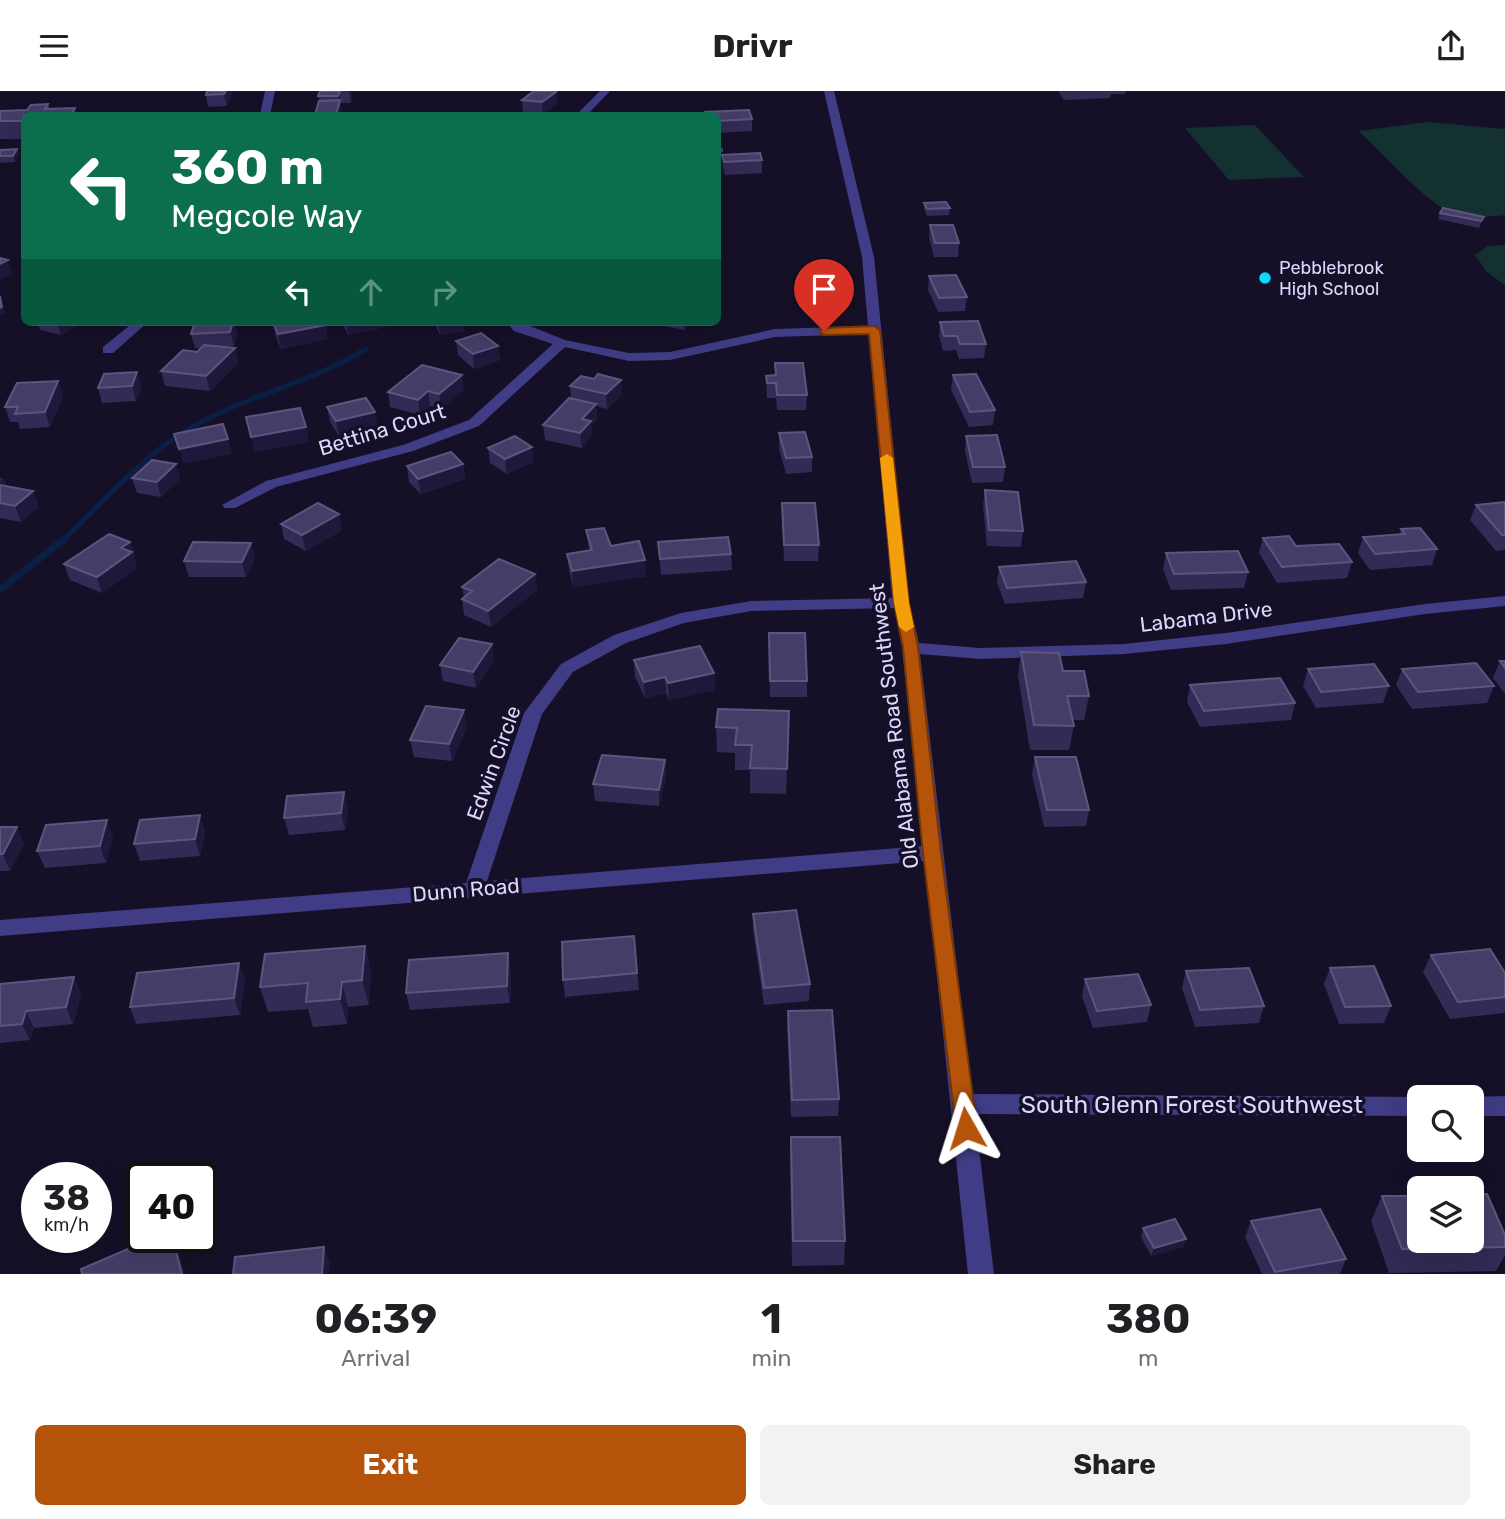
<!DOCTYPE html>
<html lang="en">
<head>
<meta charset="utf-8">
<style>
  :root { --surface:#fff; --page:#f2f2f2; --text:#202124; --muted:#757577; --accent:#b45309 }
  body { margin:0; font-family:Rubik,sans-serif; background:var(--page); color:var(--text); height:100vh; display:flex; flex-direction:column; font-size:26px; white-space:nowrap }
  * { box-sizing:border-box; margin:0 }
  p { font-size:23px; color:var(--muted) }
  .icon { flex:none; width:38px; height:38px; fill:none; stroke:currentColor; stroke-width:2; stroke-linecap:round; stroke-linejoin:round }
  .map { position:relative; height:1183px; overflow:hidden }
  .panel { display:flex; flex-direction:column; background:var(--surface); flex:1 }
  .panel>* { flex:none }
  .hud { position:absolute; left:21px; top:21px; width:700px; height:214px; border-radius:10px; box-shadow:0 7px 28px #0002; background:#0b6e4f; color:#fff; overflow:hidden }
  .buttons { position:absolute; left:1407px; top:994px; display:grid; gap:14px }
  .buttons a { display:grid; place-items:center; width:77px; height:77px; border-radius:10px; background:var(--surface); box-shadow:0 7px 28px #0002; font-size:35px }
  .speed { position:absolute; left:21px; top:1071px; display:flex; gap:14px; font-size:35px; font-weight:700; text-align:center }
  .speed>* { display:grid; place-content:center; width:91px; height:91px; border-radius:50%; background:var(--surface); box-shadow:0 7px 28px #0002; line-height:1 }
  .speed small { font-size:18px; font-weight:400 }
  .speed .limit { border:4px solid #111; border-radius:10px; background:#fff; color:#111 }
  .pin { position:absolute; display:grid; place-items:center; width:60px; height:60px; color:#fff; margin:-72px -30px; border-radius:50% 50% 50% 0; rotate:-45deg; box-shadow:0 0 7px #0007 }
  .pin .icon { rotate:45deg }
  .me { position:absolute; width:77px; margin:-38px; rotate:354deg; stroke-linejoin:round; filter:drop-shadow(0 0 5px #0008) }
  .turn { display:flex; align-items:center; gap:24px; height:147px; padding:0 35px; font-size:32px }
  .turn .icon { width:91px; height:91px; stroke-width:2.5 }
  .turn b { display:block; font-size:49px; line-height:60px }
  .lanes { display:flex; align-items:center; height:66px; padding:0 35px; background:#0003; justify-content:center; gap:35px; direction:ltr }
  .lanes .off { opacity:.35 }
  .eta { display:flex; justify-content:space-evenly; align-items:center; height:119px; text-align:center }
  .eta b { font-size:42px; font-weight:700; line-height:49px }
  .action { display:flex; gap:14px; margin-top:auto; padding:14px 35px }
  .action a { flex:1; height:80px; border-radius:10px; background:var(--accent); color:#fff; font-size:28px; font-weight:700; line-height:80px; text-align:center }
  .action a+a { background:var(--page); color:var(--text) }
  header { display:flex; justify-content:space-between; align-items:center; height:91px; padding:0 35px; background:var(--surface); font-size:32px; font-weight:700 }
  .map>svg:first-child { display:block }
  .green { fill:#133131 }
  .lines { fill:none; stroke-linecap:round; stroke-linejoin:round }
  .stream-far1 { stroke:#0b1f45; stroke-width:5 }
  .stream { stroke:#0b1f45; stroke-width:7 }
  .minor { fill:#403c85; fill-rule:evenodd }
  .wall { fill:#332a55 }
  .shaded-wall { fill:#1f183b }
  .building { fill:#453d67; stroke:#5d557f; stroke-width:2 }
  .route { fill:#b45309; stroke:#753606; stroke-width:2 }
  .slow { fill:#f59e0b }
  .poi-dot { fill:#07ddfa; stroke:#151027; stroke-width:2.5 }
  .labels { text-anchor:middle; stroke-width:7; stroke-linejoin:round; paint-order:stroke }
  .far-poi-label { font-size:18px; fill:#ddd7fe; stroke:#151027; text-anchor:start }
  .street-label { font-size:21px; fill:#ddd7fe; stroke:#151027 }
  .near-street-label { font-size:24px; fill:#ddd7fe; stroke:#151027 }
</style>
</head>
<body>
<header><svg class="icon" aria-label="menu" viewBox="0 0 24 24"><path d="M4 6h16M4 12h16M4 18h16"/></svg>Drivr<svg class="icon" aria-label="share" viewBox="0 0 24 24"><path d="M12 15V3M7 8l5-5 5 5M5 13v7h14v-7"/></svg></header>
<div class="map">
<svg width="1505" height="1183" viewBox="0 0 1505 1183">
  <rect width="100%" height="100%" fill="#151027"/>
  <path class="green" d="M1427 31 1505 38V124C1487 126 1468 128 1450 121 1427 112 1379 59 1359 40Z
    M1255 34 1304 86 1229 89 1185 37Z
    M1505 154V194L1487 181 1475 164 1488 155Z"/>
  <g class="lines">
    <path class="stream-far1" d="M61 451C104 411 143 363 194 335 249 304 312 291 366 258"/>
    <path class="stream" d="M0 499 63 449"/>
    <path class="minor" d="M265 0H275L270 24H260Z
      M600 0H610L587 24H576Z
      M824 0H834L874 166 909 512 919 552 980 557 1124 553 1226 542 1425 513 1505 505V515L1425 523 1226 553 1124 563 980 568 920 563 972 1003 1422 1006H1419V1025L975 1023 994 1183H968L925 770 0 845V829L466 792 524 622 561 573 614 544 681 522 751 510 892 507 869 243 775 246 670 269 629 270 565 256 479 335 413 360 276 396 235 417H225L222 414 266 390 403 354 469 329 553 253 514 240 506 231H520L565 249 629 262 670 261 775 238 868 235 862 166ZM894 517 902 556 923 755 487 790 542 623 573 581 626 552 684 532 751 520Z
      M718 56 723 57V61L718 62Z
      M134 231H148L113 262H103V256Z
      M1505 1005V1025H1472V1006H1469Z"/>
  </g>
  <path class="wall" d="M233 0 227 15 208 16 206 4Z
    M320 0H351L352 6 351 12H341V24H315L319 10 318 5Z
    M1058 0H1126L1125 3H1111L1110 7 1064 9Z
    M556 1 557 13 543 23 523 21 522 9Z
    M48 13 50 18 24 24V48H0V20L27 19Z
    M705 21 752 28V40L718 42V24H705Z
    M17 58 19 64 15 71 0 72V59Z
    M722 64 762 69V82L725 84 723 76Z
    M924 112 950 117 949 124 927 125 924 118Z
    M1440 122 1484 126 1479 137 1438 128Z
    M930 134 959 152 958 166H934L929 147Z
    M929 185 967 206 965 220 938 221 928 199Z
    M38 231H79L80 232 61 244 40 239Z
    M195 231H234L237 243 234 255 223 256 235 257 238 272 210 300 165 295 161 280 197 261 201 257H195L191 243Z
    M342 231H384L385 236 348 244Z
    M434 231H463L464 240 440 244Z
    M664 231H691L684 239 665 235Z
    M940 231 986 253 984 267 959 268 956 259 943 260 939 245Z
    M273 232 328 248 281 258 276 246Z
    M456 250 498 255 500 269 474 278 458 264Z
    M775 272 807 304 806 319H777L776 307H767L766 285 775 284Z
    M953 284 995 319 993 334 969 336 951 299Z
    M58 290 63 305 50 336 20 338 18 331H10L5 316Z
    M570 295 622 303 607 318 596 315 597 328 592 334V345L582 357 545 349 543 334 571 308Z
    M142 296 136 310 102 312 98 297Z
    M464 299 441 318 430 315 420 324 390 316 388 301Z
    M327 316 378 336 339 345 330 331Z
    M779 342 812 366V381L786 383 779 358Z
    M966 345 1005 376 1003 391 972 392 965 360Z
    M488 357 534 371 507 383 490 372Z
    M176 373 180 388 161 406 137 402 132 387Z
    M463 373 465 388 421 403 409 391 407 375Z
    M0 386 7 395 33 400 39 416 21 431 0 427Z
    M985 399 1023 440 1021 456 987 455 983 415Z
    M1505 411V459L1496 460 1470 429 1476 414Z
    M782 412 819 454 818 470H784Z
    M339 423 342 439 306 460 284 448 281 433Z
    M1401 438 1437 458 1432 474 1370 479 1358 462 1363 446 1399 444Z
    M586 439 611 455 646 485 573 496 569 478 567 463 589 459Z
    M1263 447 1352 471 1347 487 1277 492 1259 462Z
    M130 451 135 466 134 467 137 477 102 502 70 489 64 473Z
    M658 451 731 463 732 479 661 484Z
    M251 452 255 468 246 486H189L184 470Z
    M1166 462 1248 481 1244 497 1171 499 1163 478Z
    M999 476 1086 491 1083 507 1005 513 997 492Z
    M535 483 537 499 491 536 464 524 462 508 464 507 462 496Z
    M769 542 807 590V606H770Z
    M492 553 494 569 476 597 443 590 440 574Z
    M1021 561 1063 580 1089 605 1084 629H1072L1074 635 1069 659H1030L1018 585Z
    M634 569 714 582 715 599 669 609 666 602 645 607 635 586Z
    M1500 570H1505V603L1493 587Z
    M1308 578 1389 595 1383 612 1316 617 1303 595Z
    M1402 578 1494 595 1487 612 1412 618 1396 594Z
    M1190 594 1295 612 1291 629 1200 636 1187 611Z
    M789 620 786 703 750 702V679H735V662L717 661 716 636Z
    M467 636 452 670 414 666 410 649Z
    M1035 666 1089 719 1086 735 1044 736 1032 683Z
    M665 669 666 686 659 715 595 710 593 693Z
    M344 701 348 718 345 739 289 744 284 727Z
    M200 724 205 741 200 765 140 770 134 753Z
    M0 736H17L24 753 10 780H0Z
    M113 746 106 772 45 777 37 760Z
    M753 823 810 893 809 910 764 914 753 840Z
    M634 845 639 899 565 906 563 889Z
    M365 855 371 880 369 914 348 916 347 933 313 936 308 918 268 921 260 896Z
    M1431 864 1505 882V922L1450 928 1423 881Z
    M239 872 245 889 240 924 136 933 130 916Z
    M1330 877 1391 915 1384 932 1339 933 1324 893Z
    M511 879 510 912 410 919 406 902Z
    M1186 880 1264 915 1259 932 1195 936 1182 897Z
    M74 886 81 903 73 933 34 937 30 949 0 952V893Z
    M1085 888 1151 914 1147 931 1093 937 1082 905Z
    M788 920 839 1008 838 1025 791 1026 787 937Z
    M791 1046 845 1150 844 1174 792 1175 790 1071Z
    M1382 1105 1505 1144V1164L1496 1180 1389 1182 1371 1130Z
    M1251 1130 1346 1168 1340 1183H1262L1245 1146Z
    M1143 1137 1186 1148 1183 1156 1151 1165 1141 1146Z"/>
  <path class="shaded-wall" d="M226 0H233L227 15 224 3Z
    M339 0 342 21 341 24H336L339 11 338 5Z
    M349 0H351L352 6 351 12Z
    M556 1 557 13 543 23 542 11Z
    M75 17 78 24H71Z
    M17 58 19 64 15 71 13 65Z
    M8 169 12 183 0 189V173Z
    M0 204 5 223 0 224Z
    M57 231H79L80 232 61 244Z
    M233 231H234L237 243 234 255 230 241Z
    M346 231H384L385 236 348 244Z
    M438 231H463L464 240 440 244Z
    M684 231H691L684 239Z
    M326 234 328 248 281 258 278 243Z
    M498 255 500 269 474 278 473 263Z
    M235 257 238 272 210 300 206 285Z
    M137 281 142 296 136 310 132 295Z
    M462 284 464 299 441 318 439 303Z
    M621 289 622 303 607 318 606 303Z
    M58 290 63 305 50 336 45 321Z
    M428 300 430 315 420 324 418 309Z
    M596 313 597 328 592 334V345L582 357 580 342 582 328Z
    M375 321 378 336 339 345 336 330Z
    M306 336 309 351 255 361 251 346Z
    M228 348 232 363 183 373 179 358Z
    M532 356 534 371 507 383 505 368Z
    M176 373 180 388 161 406 157 391Z
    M463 373 465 388 421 403 418 388Z
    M4 387 10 403H0V390Z
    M33 400 39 416 21 431 15 415Z
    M339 423 342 439 306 460 302 444Z
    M130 451 135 466 134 467 137 477 102 502 97 486 121 457Z
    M251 452 255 468 246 486 242 471Z
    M645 469 646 485 573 496 572 480Z
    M535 483 537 499 491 536 488 520Z
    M492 553 494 569 476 597 473 581Z
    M714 582 715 599 669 609 668 592Z
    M665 586 666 602 645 607 644 591Z
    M464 619 467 636 452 670 449 653Z
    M665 669 666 686 659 715V699Z
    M344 701 348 718 345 739 341 722Z
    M200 724 205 741 200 765 195 748Z
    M107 729 113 746 106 772 100 755Z
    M17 736 24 753 10 780 3 763Z
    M365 855 371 880 369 914 362 889Z
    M508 862 511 879 510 912 507 895Z
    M239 872 245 889 240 924 234 907Z
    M74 886 81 903 73 933 66 916Z
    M342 891 348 916 347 933 340 908Z
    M26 920 34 937 30 949 22 933Z
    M172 1146H173L178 1157 185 1183H182Z
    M1186 1148 1183 1156 1151 1165 1154 1157Z
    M324 1156 330 1172 329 1183H322Z"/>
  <path class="building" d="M207 0H226L224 3 206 4Z
    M320 0H340L338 5H318Z
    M534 0H551L556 1 542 11 522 9Z
    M340 9 336 24H315L319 10Z
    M48 13 45 18 75 17 71 24H24V30H0V20L27 19 31 14Z
    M749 19 752 28 718 30V24H706L705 21Z
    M17 58 13 65H0V59Z
    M760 62 762 69 724 71 722 64Z
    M946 111 950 117 927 118 924 112Z
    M1443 117 1484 126 1481 130 1440 122Z
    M930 134H953L959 152H935Z
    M0 167 8 169 0 173Z
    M956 184 967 206 939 207 929 185Z
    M0 205 2 216 0 217Z
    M978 230 986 253H960L957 245H944L940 231Z
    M195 231H233L230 241 191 243Z
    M277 231H324L326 234 278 243 273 232Z
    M481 242 498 255 473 263 456 250Z
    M204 254 235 257 206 285 161 280 183 259 197 261Z
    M775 272H803L807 304H777L776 292H767L766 285 776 284Z
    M422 274 462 284 439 303 428 300 418 309 388 301Z
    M137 281 132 295 98 297 104 283Z
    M598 283 621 289 606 303 570 295 581 285 594 288Z
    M976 283 995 319 970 321 953 284Z
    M58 290 45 321 15 323 18 316H5L17 292Z
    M366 307 375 321 336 330 327 316Z
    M569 307 596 313 582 328 591 330 580 342 543 334Z
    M300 317 306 336 251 346 246 326Z
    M223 333 228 348 179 358 174 343Z
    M805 341 812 366 786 367 779 342Z
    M997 344 1005 376H973L966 345Z
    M515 345 532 356 505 368 488 357Z
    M451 361 463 373 418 388 407 375Z
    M152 369 176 373 157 391 132 387Z
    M0 394 33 400 15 415 0 412Z
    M985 399 1018 401 1023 440 989 439Z
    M1505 411V444H1502L1476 414Z
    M318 412 339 423 302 444 281 433Z
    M782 412H815L819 454H784Z
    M604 437 611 455 639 450 645 469 572 480 567 463 592 459 586 439Z
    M1420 437 1437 458 1375 463 1363 446 1405 443 1401 438Z
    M109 443 130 451 121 457 132 461 97 486 64 473Z
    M1289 445 1296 455 1339 453 1352 471 1282 476 1263 447Z
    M728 446 731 463 660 468 658 451Z
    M193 451 251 452 242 471 184 470Z
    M1238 460 1248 481 1174 483 1166 462Z
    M499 468 535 483 488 520 462 508 472 500 462 496Z
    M1076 470 1086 491 1007 497 999 476Z
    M769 542H805L807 590H770Z
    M459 547 492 553 473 581 440 574Z
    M700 555 714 582 668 592 665 586 644 591 634 569Z
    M1021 561 1059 562 1063 580H1084L1089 605H1067L1074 635 1034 634Z
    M1500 570H1505V577Z
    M1476 572 1494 595 1418 601 1402 578Z
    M1374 573 1389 595 1321 601 1308 578Z
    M1280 587 1295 612 1204 620 1190 594Z
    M426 615 464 619 449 653 410 649Z
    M718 618 789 620 787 678 750 677 752 654H735L737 637 716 636Z
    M602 664 665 669 659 699 593 693Z
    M1035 666H1076L1089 719H1047Z
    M344 701 341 722 284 727 287 705Z
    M200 724 195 748 134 753 140 729Z
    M107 729 100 755 37 760 46 734Z
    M0 736H17L3 763H0Z
    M796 819 810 893 764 897 753 823Z
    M634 845 637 882 563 889 562 851Z
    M365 855 362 889 342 891 340 908 306 911 308 892 260 896 265 863Z
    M1490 858 1505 882V906L1458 911 1431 864Z
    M508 862 507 895 406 902 409 869Z
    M239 872 234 907 130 916 137 882Z
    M1374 875 1391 915 1345 916 1330 877Z
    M1249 877 1264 915 1200 919 1186 880Z
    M1138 883 1151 914 1097 920 1085 888Z
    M74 886 66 916 26 920 22 933 0 935V893Z
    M832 919 839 1008 792 1009 788 920Z
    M791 1046H840L845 1150H793Z
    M1487 1103 1505 1144V1156L1402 1158 1382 1105H1419V1150H1472V1104Z
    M1320 1118 1346 1168 1275 1181 1251 1130Z
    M1175 1128 1186 1148 1154 1157 1143 1137Z
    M156 1146H172L182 1183H82L81 1178Z
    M324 1156 322 1183H233L235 1166Z"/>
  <path class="route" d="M874 235 880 239 909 512 918 556 941 762 977 1037 974 1044 966 1046 959 1044 956 1037 923 762 903 556 894 512 869 243 824 244 819 240 824 237Z"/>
  <path class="slow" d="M887 363 893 367 909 512 914 536 906 541 899 536 894 512 880 367Z"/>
  <circle class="poi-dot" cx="1265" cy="187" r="7"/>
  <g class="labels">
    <g class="far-poi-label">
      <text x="1279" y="183">Pebblebrook<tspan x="1279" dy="21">High School</tspan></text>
    </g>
    <g class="street-label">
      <text transform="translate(382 339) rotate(-17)" y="7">Bettina Court</text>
      <text transform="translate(1206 526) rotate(-7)" y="7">Labama Drive</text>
      <text transform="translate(894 635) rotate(-97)" y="7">Old Alabama Road Southwest</text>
      <text transform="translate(494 672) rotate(-70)" y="7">Edwin Circle</text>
      <text transform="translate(466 799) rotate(-5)" y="7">Dunn Road</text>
    </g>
    <g class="near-street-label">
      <text x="1192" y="1022">South Glenn Forest Southwest</text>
    </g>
  </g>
</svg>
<div class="buttons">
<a><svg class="icon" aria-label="search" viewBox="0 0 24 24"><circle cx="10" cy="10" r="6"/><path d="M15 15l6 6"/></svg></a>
<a><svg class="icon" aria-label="layers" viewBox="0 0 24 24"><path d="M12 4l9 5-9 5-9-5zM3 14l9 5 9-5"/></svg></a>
</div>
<div class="speed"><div>38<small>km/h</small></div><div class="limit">40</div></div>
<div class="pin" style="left:824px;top:240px;background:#d93025"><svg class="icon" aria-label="arrive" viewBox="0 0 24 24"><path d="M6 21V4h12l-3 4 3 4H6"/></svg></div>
<svg class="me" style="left:966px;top:1037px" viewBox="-20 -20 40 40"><path d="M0-17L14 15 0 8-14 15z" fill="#b45309" stroke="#fff" stroke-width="4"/></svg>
<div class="hud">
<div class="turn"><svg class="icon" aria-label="left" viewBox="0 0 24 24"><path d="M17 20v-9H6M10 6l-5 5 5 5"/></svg><div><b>360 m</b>Megcole Way</div></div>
<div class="lanes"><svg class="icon" aria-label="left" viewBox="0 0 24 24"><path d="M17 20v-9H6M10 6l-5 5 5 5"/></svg><svg class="icon off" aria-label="ahead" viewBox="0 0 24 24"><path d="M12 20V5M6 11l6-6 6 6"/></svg><svg class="icon off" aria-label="right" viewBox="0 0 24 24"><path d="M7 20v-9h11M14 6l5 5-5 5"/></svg></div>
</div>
</div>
<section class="panel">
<div class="eta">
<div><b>06:39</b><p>Arrival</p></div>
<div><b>1</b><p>min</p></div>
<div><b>380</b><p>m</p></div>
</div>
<div class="action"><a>Exit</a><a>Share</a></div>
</section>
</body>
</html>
